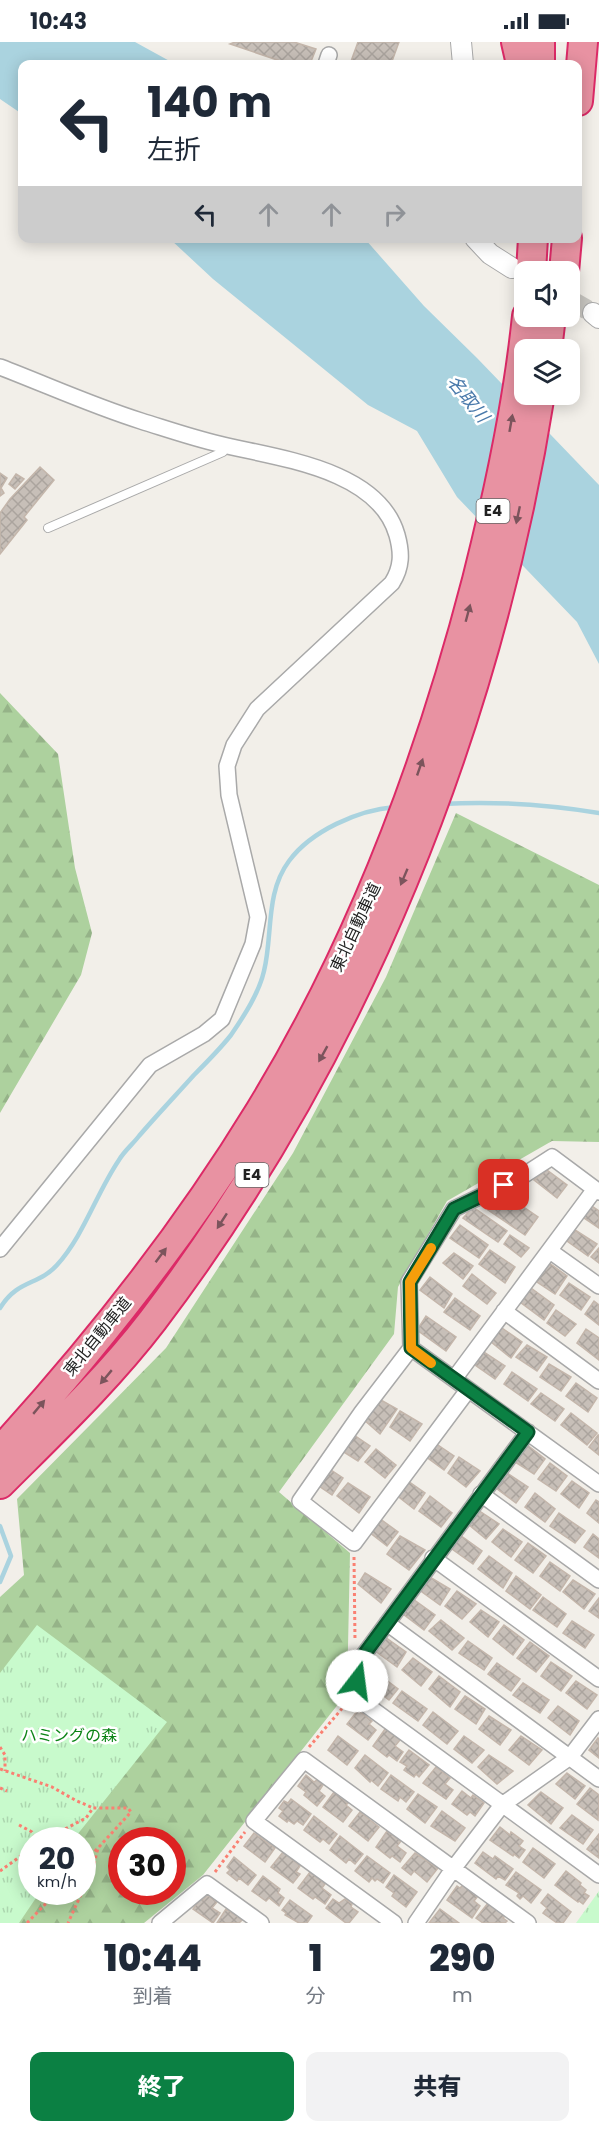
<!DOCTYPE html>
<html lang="ja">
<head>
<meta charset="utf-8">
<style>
  :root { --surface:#fff; --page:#f2f2f3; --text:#1f2937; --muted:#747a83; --accent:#0b8043 }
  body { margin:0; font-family:Poppins,"Noto Sans JP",sans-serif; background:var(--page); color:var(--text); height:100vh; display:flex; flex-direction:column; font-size:22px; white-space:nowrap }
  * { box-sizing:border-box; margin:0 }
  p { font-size:20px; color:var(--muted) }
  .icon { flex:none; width:33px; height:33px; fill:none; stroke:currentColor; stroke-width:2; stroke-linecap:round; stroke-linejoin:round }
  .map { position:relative; height:1881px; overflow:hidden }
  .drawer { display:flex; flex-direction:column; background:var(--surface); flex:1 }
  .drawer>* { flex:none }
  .top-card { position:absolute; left:18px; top:18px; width:564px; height:183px; border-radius:12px; box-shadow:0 3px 15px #0003; background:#fff; color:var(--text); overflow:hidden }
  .controls { position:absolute; left:514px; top:219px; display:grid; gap:12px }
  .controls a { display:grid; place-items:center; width:66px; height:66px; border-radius:12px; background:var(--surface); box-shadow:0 3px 15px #0003; font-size:30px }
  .speed { position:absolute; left:18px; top:1785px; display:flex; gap:12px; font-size:30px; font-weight:700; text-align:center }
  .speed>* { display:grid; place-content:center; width:78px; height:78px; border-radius:50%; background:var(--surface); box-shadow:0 3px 15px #0003; line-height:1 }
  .speed small { font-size:15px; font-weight:400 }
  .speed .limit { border:9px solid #d22; background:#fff; color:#111 }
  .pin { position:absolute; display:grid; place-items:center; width:51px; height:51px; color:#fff; margin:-26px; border-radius:12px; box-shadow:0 3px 9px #0006 }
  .me { position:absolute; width:66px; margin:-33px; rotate:15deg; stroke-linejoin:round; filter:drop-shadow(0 0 4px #0008) }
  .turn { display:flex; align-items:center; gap:21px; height:126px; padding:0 30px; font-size:27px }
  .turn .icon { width:78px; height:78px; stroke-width:2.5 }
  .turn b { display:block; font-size:42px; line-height:51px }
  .lanes { display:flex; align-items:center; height:57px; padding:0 30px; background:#0003; justify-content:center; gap:30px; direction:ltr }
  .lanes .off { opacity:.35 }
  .eta { display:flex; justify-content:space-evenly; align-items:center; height:102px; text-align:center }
  .eta b { font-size:36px; font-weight:800; line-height:42px }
  .cta { display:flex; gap:12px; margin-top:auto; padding:12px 30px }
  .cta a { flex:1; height:69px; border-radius:12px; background:var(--accent); color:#fff; font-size:24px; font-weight:800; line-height:69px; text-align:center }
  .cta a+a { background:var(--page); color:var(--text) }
  .status { display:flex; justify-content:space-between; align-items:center; height:42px; padding:0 30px; background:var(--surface); direction:ltr }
  .status svg { height:16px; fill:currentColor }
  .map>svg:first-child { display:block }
  .forest { fill:url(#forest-firs); fill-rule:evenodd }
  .park { fill:url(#park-tufts) }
  .water { fill:#aad3df }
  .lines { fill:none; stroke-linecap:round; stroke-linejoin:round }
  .stream { stroke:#aad3df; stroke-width:4.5 }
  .building { fill:url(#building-cross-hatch); stroke:#c4b6ab; stroke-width:1.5 }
  .tertiary-tunnel { stroke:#c8c6c1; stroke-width:20; stroke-dasharray:20 10; stroke-linecap:butt }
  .service-casing { stroke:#a9a9a9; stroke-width:10 }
  .minor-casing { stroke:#a9a9a9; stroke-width:18 }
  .tertiary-casing { stroke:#a9a9a9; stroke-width:22 }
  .motorway-casing { stroke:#dc2a67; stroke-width:32 }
  .path { stroke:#fa8072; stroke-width:3; stroke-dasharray:3 3; stroke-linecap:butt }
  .service { stroke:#fff; stroke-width:8 }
  .minor { stroke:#fff; stroke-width:15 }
  .tertiary { stroke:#fff; stroke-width:20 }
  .motorway { stroke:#e892a2; stroke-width:28 }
  .oneway { fill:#7b545c }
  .route-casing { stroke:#07532c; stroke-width:15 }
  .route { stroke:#0b8043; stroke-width:10 }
  .slow { stroke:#f59e0b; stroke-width:10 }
  .labels { text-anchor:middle; stroke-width:5; stroke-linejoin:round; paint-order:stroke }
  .shield { fill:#fff; stroke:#646464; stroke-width:1.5 }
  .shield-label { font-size:15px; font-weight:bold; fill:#222 }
  .street-label { font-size:16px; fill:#222; stroke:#fff }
  .park-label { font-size:16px; fill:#0c8416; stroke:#fff }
  .water-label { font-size:18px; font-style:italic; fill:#4a7aab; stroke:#fff }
</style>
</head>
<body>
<div class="status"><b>10:43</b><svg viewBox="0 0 49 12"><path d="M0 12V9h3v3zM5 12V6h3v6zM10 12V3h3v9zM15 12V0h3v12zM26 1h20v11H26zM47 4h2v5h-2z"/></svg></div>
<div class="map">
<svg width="599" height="1881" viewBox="0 0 599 1881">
  <defs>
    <pattern id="forest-firs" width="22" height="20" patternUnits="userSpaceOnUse" patternTransform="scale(1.5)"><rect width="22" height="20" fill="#add19e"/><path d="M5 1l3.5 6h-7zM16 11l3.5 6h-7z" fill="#95b388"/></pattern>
    <pattern id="park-tufts" width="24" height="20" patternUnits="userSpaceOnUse" patternTransform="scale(1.5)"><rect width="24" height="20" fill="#c8facc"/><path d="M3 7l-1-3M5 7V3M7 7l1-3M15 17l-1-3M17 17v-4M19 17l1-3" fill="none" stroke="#acd6af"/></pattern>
    <pattern id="building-cross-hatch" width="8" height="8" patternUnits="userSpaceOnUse" patternTransform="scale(1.5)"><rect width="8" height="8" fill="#c7bfb8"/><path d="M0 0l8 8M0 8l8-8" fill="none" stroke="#aba49e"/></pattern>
  </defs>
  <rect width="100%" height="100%" fill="#f2efe9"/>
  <path class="forest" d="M0 651 58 712 75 826 92 891 81 933 0 1071Z
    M456 771 599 843V1100L552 1099 447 1159 398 1245 394 1292 279 1450 350 1511 347 1651 203 1833 144 1881H0V1555L24 1533 17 1457 166 1306 293 1111 386 935ZM32 1798H82V1850H32ZM122 1798H172V1850H122Z"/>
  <path class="park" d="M37 1583 167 1680 73 1798H32V1850H40L19 1881H0V1631Z
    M599 1849V1881H576Z"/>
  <path class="water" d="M0 0H135L175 22H22V72L0 57Z
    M170 197H365L424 264 477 316 599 443V622L577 580 457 455 417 389 368 363 213 237Z"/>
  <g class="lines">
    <path class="stream" d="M442 762C492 759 550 763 599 771
      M0 1266C18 1237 38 1244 57 1223 84 1193 96 1152 119 1118 124 1109 133 1102 139 1094 157 1073 176 1053 194 1033 207 1020 220 1007 231 993 244 974 259 951 264 929 273 893 265 851 289 819 311 789 358 768 395 765
      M0 1484 11 1514 0 1540"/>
  </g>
  <path class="building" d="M235 0H294L316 7 310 22H289L230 2Z
    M358 0H399L391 22H350Z
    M40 425 54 438 24 475 27 478 0 512V471L10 457Z
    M0 431 7 436 1 446 4 451 0 454Z
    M16 432 24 437 15 447 9 442Z
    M547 1128 567 1143 557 1156 534 1138Z
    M506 1153 538 1175 525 1193 488 1168Z
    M589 1162 599 1169V1186L581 1174Z
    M473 1165 507 1189 498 1200 463 1176Z
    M460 1183 488 1203 479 1216 450 1196Z
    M575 1188 597 1202 588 1214 567 1199Z
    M510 1193 529 1206 521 1215 504 1202Z
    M599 1206V1221L591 1215Z
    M490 1208 515 1225 505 1241 479 1222Z
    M454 1211 473 1224 463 1237 443 1221Z
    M548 1220 567 1234 555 1252 534 1238Z
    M472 1232 496 1251 487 1262 463 1244Z
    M430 1235 452 1252 444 1266 420 1248Z
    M569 1241 590 1255 581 1268 560 1253Z
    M531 1246 554 1263 544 1278 520 1260Z
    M455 1256 480 1274 470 1288 444 1270Z
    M594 1259 599 1263V1283L585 1272Z
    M556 1268 576 1282 565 1294 547 1281Z
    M426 1274 456 1295 446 1309 417 1288Z
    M502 1286 522 1300 511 1316 491 1300Z
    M586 1287 599 1296V1318L577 1301Z
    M527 1303 547 1315 537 1329 516 1315Z
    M484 1310 505 1324 495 1337 472 1321Z
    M549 1322 571 1335 561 1349 540 1335Z
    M512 1330 537 1347 528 1359 504 1342Z
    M576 1341 597 1356 588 1370 566 1354Z
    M541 1351 564 1367 555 1379 531 1362Z
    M379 1357 397 1367 380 1392 364 1378Z
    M400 1369 422 1382 410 1399 390 1385Z
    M571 1371 597 1391 587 1403 561 1383Z
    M351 1391 370 1404 358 1419 339 1407Z
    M598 1393H599V1413L589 1405Z
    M435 1401 454 1414 444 1428 425 1414Z
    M526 1402 545 1417 534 1432 512 1418Z
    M376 1407 396 1423 385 1436 365 1420Z
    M459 1415 480 1429 466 1445 448 1431Z
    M550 1421 567 1434 556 1449 538 1437Z
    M328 1426 343 1436 332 1453 316 1442Z
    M507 1431 528 1445 516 1461 496 1446Z
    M408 1439 425 1451 414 1467 396 1453Z
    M572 1439 589 1451 579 1466 561 1452Z
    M348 1441 370 1455 359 1471 337 1454Z
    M535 1451 555 1467 545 1480 525 1465Z
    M430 1454 452 1471 441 1485 419 1469Z
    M596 1458 599 1460V1481L587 1471Z
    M478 1468 499 1482 486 1497 468 1482Z
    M559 1471 585 1489 575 1501 550 1484Z
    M379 1476 398 1490 387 1504 369 1490Z
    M503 1487 522 1500 511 1515 492 1500Z
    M593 1492 599 1497V1516L584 1505Z
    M460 1493 482 1509 473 1522 449 1505Z
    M400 1494 425 1508 409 1528 387 1512Z
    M528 1501 546 1514 533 1531 515 1518Z
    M489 1514 512 1531 503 1546 478 1527Z
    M550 1520 570 1534 560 1549 540 1534Z
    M365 1531 391 1547 381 1561 358 1542Z
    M428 1534 450 1547 440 1563 418 1547Z
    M516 1534 541 1553 530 1567 506 1549Z
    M573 1538 595 1552 584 1567 563 1550Z
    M457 1549 476 1562 462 1577 445 1564Z
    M543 1555 566 1572 557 1585 533 1568Z
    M599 1556V1576L589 1569Z
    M413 1557 435 1573 424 1588 403 1572Z
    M481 1568 499 1580 488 1595 470 1580Z
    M441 1578 464 1596 452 1608 429 1589Z
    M572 1579 594 1593 585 1606 563 1591Z
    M504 1583 524 1598 513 1613 493 1597Z
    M385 1595 406 1610 397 1625 374 1608Z
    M468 1599 492 1616 484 1628 459 1611Z
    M530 1600 549 1614 536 1630 517 1616Z
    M413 1616 432 1630 421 1644 402 1628Z
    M551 1620 572 1634 561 1649 541 1634Z
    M497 1621 520 1637 511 1649 488 1632Z
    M373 1628 398 1647 389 1658 365 1640Z
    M439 1634 460 1650 450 1665 429 1647Z
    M576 1639 597 1653 587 1667 566 1651Z
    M523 1641 549 1658 540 1671 513 1653Z
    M402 1649 427 1667 418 1679 393 1661Z
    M465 1654 485 1667 476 1682 455 1667Z
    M558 1664 579 1679 570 1693 548 1676Z
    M358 1668 372 1679 369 1682 376 1688 368 1698 347 1682Z
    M433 1670 458 1689 447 1702 423 1683Z
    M489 1674 511 1688 500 1703 479 1687Z
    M385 1687 400 1698 395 1704 403 1710 397 1719 389 1713 387 1715 373 1704Z
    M338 1694 358 1709 347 1723 328 1708Z
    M464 1694 484 1708 472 1721 454 1707Z
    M521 1694 542 1708 529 1723 509 1708Z
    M598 1696 599 1697V1716L589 1708Z
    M409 1708 429 1723 419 1735 416 1732 414 1735 404 1728 407 1724 400 1720Z
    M365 1713 388 1731 378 1744 371 1738 370 1740 355 1726Z
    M489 1713 513 1729 497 1742 478 1725Z
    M436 1725 450 1736 445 1742 453 1748 446 1757 423 1741Z
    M567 1731 585 1744 575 1757 556 1742Z
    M306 1733 314 1740 317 1738 323 1743 319 1749 325 1754 317 1764 304 1753 306 1750 298 1744Z
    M391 1733 414 1750 406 1760 400 1755 398 1759 381 1747Z
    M590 1746 599 1753 598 1778 577 1762Z
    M462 1749 471 1756 473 1753 484 1761 475 1774 470 1770 467 1773 452 1762Z
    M334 1750 348 1761 346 1763 352 1768 343 1780 323 1765Z
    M541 1750 563 1766 551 1782 528 1763Z
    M418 1752 437 1765 425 1781 407 1767Z
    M291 1757 311 1772 303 1783 297 1779 294 1782 288 1778 287 1780 279 1774 283 1769 279 1766 284 1759 288 1761Z
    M442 1769 465 1786 455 1799 431 1784Z
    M360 1770 379 1785 368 1799 349 1784Z
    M572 1773 593 1788 583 1802 560 1786Z
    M314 1774 337 1792 329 1802 323 1797 320 1800 304 1788Z
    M500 1785 510 1793 511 1790 523 1799 519 1804 525 1808 519 1816 514 1812 513 1814 490 1798Z
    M387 1789 401 1799 397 1804 406 1811 400 1820 392 1814 390 1816 376 1805Z
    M254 1791 275 1806 265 1820 244 1804Z
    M599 1792V1816L587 1807Z
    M340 1794 363 1812 355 1822 349 1817 346 1821 330 1808Z
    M533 1806 555 1822 544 1836 523 1820Z
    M283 1810 300 1824 296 1830 300 1832 293 1841 271 1825Z
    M483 1810 493 1817 495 1814 513 1827 505 1838 498 1834 496 1837 475 1821Z
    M415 1811 438 1826 427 1840 414 1829 411 1833 402 1826Z
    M367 1814 390 1831 383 1841 377 1837 375 1839 372 1836 369 1840 355 1829Z
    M234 1815 256 1833 248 1843 239 1836 237 1839 227 1831 230 1828 227 1825Z
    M566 1829 581 1841 580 1843 586 1848 584 1851 589 1854 583 1862 579 1859 578 1860 555 1843Z
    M310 1830 325 1842 322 1846 331 1853 325 1862 315 1855 313 1857 298 1846Z
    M516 1830 541 1848 531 1861 523 1854 520 1857 517 1854 519 1851 506 1843Z
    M394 1833 417 1850 406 1865 392 1854 394 1851 386 1845Z
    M263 1834 280 1847 278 1851 284 1856 279 1864 269 1856 266 1859 252 1849Z
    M463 1843 478 1854 474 1859 480 1864 472 1876 447 1858 457 1844 460 1846Z
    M548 1852 571 1870 563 1881H557L543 1871 547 1866 541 1861Z
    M207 1853 217 1860 212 1866 220 1871 213 1881 193 1867 201 1856 203 1858Z
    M333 1857 339 1861 345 1857 352 1862 351 1865 358 1870 349 1881H346L326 1866Z
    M290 1858 312 1874 307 1881H299L285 1873 286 1871 282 1868Z
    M488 1861 505 1874 503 1876 507 1879 505 1881H483L476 1876Z
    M226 1867 242 1878 239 1881H217Z
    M440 1867 459 1881H429Z"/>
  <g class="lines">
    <path class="tertiary-tunnel" d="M570 258 593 271"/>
    <g class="service-casing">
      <path id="service" d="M48 486 223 410 227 404"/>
    </g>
    <g class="minor-casing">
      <path id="minor" d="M326 22 329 13
        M0 325C47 343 93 364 141 379 167 387 193 396 219 402 275 416 378 426 397 493 402 511 402 525 392 541L257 667 234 703 227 724 229 753 258 875 253 902 222 977 204 992 150 1023 0 1207
        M550 1209 599 1244
        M504 1269 599 1339
        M411 1306 599 1442
        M454 1337 595 1147
        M468 1348 354 1501 300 1459 362 1370 411 1306 409 1240 454 1167 521 1135 552 1115 599 1150
        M528 1390 357 1622V1656L599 1833
        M481 1452 599 1538
        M433 1516 599 1637
        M387 1581 599 1737
        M160 1881 207 1842 261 1881
        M394 1881 254 1779 304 1718 528 1881
        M416 1881 453 1827 502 1763 570 1715 599 1677"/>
    </g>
    <g class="tertiary-casing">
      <path id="tertiary" d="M461 0 463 22
        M475 196 490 212 512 226
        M593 271 599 276"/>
    </g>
    <g class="motorway-casing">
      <path id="motorway" d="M516 0 521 22
        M540 22V0
        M578 59 583 0
        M531 230 533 196
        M564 230 567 196
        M547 308 551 274
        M0 1409C96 1304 186 1190 260 1069 360 906 429 723 477 538 499 451 518 364 527 274
        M0 1442C53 1389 107 1338 153 1278 357 1009 487 685 540 352"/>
    </g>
    <path class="path" d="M354 1515 355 1599
      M0 1705 5 1713V1729
      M309 1705 346 1662
      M0 1727 52 1745 75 1758 93 1766
      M0 1746 7 1749
      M19 1783 32 1790 38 1798
      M44 1798 86 1776 93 1766H128L131 1770 98 1806 93 1826 68 1881
      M82 1822 98 1806
      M0 1829 32 1806
      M215 1830 245 1790
      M27 1881 57 1850"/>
    <use href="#service" class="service"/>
    <use href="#minor" class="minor"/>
    <use href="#tertiary" class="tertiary"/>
    <use href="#motorway" class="motorway"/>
  </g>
  <defs><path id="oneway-solid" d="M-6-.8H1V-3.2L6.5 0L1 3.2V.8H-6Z" transform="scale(1.5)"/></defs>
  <g class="oneway">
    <use href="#oneway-solid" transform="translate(511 381) rotate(-80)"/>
    <use href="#oneway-solid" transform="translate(518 473) rotate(102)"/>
    <use href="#oneway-solid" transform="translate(468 571) rotate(-75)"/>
    <use href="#oneway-solid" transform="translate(420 725) rotate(-71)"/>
    <use href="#oneway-solid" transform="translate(404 835) rotate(113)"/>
    <use href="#oneway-solid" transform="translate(323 1012) rotate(119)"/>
    <use href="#oneway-solid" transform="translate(222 1179) rotate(123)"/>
    <use href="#oneway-solid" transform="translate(161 1213) rotate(-53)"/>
    <use href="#oneway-solid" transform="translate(106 1335) rotate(130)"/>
    <use href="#oneway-solid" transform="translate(39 1365) rotate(-50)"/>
  </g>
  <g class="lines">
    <g class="route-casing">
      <path id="route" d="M357 1639V1622L528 1390 411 1306 410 1240 454 1167 504 1143"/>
    </g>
    <use href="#route" class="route"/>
    <path class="slow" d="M431 1206 410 1240 411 1306 431 1321"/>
  </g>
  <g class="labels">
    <g class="shield">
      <rect x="476.5" y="457" width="33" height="24" rx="4.5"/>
      <rect x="235.5" y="1121" width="33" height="24" rx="4.5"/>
    </g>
    <g class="shield-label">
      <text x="493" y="474">E4</text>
      <text x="252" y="1138">E4</text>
    </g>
    <g class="street-label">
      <text transform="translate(355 885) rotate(-65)" y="6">東北自動車道</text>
      <text transform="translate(97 1294) rotate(-51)" y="6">東北自動車道</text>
    </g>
    <g class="park-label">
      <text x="69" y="1699">ハミングの森</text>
    </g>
    <g class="water-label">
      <text transform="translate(468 357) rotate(51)" y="6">名取川</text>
    </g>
  </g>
</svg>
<div class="controls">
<a><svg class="icon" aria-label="sound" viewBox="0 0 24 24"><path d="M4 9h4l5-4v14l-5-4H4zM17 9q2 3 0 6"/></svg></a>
<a><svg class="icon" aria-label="layers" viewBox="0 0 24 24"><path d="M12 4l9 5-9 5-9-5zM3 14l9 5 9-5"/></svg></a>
</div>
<div class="speed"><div>20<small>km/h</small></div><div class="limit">30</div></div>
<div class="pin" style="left:504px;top:1143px;background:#d93025"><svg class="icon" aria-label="arrive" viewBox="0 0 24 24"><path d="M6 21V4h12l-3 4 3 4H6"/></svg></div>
<svg class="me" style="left:357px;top:1639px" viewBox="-20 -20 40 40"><circle r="19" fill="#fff"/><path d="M0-13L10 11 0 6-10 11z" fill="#0b8043"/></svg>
<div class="top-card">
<div class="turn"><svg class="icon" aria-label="left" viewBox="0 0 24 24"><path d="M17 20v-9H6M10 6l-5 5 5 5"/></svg><div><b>140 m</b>左折</div></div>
<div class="lanes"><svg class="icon" aria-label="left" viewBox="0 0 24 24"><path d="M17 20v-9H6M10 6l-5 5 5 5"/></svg><svg class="icon off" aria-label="ahead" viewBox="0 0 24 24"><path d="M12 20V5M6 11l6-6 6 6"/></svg><svg class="icon off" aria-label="ahead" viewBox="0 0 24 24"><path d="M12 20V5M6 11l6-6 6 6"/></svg><svg class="icon off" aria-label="right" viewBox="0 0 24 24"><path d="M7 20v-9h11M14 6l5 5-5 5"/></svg></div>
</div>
</div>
<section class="drawer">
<div class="eta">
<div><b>10:44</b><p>到着</p></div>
<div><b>1</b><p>分</p></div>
<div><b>290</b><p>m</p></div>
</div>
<div class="cta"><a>終了</a><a>共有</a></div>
</section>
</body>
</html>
